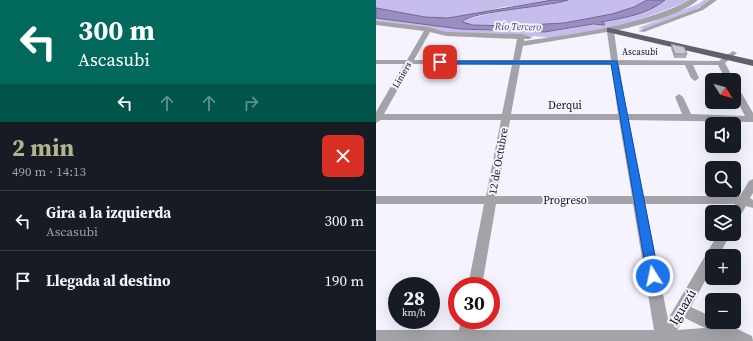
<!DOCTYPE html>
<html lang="es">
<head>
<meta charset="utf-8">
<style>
  :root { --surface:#171b24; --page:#20242c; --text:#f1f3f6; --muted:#9ea1a6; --line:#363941; --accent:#b0b58d }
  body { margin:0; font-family:"Source Serif 4",serif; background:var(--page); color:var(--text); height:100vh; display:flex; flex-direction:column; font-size:15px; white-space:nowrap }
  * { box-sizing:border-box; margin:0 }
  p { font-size:13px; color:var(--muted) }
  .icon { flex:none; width:22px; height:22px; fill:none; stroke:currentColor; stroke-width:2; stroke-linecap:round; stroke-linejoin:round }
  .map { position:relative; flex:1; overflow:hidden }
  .panel { display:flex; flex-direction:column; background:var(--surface); width:376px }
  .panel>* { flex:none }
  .guide { background:#00695c; color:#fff; overflow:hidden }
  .needle { width:26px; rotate:127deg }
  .controls { position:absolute; left:329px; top:73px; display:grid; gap:8px }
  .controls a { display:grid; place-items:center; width:36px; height:36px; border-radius:6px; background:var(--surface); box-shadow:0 4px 16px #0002; font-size:20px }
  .speed { position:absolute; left:12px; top:277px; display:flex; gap:8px; font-size:20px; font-weight:700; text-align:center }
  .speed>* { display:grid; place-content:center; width:52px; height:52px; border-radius:50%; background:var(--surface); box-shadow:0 4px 16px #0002; line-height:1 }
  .speed small { font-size:10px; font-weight:400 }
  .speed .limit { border:6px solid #d22; background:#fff; color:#111 }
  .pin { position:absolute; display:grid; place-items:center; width:34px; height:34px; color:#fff; margin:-17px; border-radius:8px; box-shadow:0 2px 6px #0006 }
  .me { position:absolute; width:44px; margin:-22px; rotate:350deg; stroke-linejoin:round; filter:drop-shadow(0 0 3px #0008) }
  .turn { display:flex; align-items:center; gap:14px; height:84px; padding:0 12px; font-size:18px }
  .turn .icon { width:52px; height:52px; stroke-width:2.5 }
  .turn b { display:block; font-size:28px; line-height:34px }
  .lanes { display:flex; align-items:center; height:38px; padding:0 12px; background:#0003; justify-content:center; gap:20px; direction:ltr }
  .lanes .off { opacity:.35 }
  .round { display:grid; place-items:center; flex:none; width:42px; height:42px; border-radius:6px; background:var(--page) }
  .headline { display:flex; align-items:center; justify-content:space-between; height:68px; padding:0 12px }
  h1 { font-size:24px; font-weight:700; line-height:30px; color:var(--accent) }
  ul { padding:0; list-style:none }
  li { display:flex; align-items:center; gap:12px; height:60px; padding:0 12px; border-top:1px solid var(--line) }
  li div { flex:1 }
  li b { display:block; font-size:15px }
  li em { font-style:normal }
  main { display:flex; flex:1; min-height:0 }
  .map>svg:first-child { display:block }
  .green { fill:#c7bdec }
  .water { fill:#9a8dc3; stroke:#72688f }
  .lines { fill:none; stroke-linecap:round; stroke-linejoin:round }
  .minor { fill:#a4a3a8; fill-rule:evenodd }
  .major { fill:#626068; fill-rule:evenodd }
  .wall { fill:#afacb6 }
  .building { fill:#cbc8d4; stroke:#8e8c94 }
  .route { fill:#1a73e8; stroke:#114b97 }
  .labels { text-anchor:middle; stroke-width:4; stroke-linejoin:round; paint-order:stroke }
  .far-street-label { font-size:9px; fill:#131216; stroke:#f5f3fe }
  .far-water-label { font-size:10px; font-style:italic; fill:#4c387a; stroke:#f5f3fe }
  .street-label { font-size:11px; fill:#131216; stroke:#f5f3fe }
  .near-street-label { font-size:13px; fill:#131216; stroke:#f5f3fe }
</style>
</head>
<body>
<main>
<section class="panel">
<div class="guide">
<div class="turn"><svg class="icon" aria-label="left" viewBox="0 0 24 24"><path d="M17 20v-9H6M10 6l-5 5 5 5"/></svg><div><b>300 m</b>Ascasubi</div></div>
<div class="lanes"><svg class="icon" aria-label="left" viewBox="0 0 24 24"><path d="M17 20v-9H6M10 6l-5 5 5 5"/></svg><svg class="icon off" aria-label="ahead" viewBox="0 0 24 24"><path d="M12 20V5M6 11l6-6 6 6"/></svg><svg class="icon off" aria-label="ahead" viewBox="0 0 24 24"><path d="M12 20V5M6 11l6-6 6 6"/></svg><svg class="icon off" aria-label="right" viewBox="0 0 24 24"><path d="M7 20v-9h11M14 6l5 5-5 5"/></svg></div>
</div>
<div class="headline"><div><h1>2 min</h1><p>490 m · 14:13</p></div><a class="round" style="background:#d93025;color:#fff"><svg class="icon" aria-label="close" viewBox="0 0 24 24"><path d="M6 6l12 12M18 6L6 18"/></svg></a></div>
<ul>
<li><svg class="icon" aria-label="left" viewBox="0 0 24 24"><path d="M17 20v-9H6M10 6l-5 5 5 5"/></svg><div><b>Gira a la izquierda</b><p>Ascasubi</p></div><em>300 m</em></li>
<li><svg class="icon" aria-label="arrive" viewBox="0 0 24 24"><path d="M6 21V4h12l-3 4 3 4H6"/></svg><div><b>Llegada al destino</b></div><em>190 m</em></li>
</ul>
</section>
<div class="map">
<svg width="377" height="341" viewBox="0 0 377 341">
  <rect width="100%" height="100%" fill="#f5f3fe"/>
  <path class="green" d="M0 0H177C161 5 144 5 128 7 112 10 96 17 80 18 53 20 26 13 0 8Z
    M192 0H271C236 23 161 27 119 25 108 25 96 26 86 22V20L91 19 133 9 173 5Z
    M289 0H316L247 26 177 38 134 34 72 33 53 28 0 21V18C56 24 112 34 168 32 189 31 208 24 229 24L225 22C246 18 271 15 289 0Z
    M328 0H335C316 14 290 21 268 29L262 28 322 4Z"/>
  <path class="water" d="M177 0H192C173 7 94 11 86 22L97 25 135 26 188 23 236 14 258 7 271 0H289C271 15 246 18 225 22L229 24 228 25 217 24 169 32 84 29 0 18V8L49 17 72 18Z"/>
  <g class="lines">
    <path class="minor" d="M314 0H322C304 16 261 26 238 31L242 60 343 61 357 51 361 53 349 63 358 80H350L342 65H317L323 78 319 81 315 78 309 65H243L251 114H306L299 97 303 94 307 97 315 114 369 116 358 95V84L362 87 377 113V122L252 120 267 196H364L373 181 377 179V193L374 198 377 200V208L370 206 362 220 358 221V212H355L359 204H269L292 319 342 234H354L343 256H336V268L315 307 336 317V322H346L376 336 377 341H0V330H83L85 320H101L99 330H278L257 204H120L106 286H92L108 204H0V196H110L125 120H5L0 123V112L28 64H0V60H31L48 31 0 25V21L52 27 70 32 145 34 157 37 153 39H148V41C205 33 262 26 314 0ZM54 32 70 36 141 39 137 60H38ZM231 32 235 60H144L147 46ZM36 64 136 65 126 114H8ZM144 65H235L242 114H135ZM134 120H243L256 196H121ZM309 318 329 328 301 330Z
      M334 0H341L327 10 268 32 262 31 323 8Z"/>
    <path class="major" d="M231 28H234L377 60V66L231 32Z"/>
  </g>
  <path class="wall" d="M295 44 311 54 310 58H298L295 48Z"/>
  <path class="building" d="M295 44 308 47 311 54H299Z"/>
  <path class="route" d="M62 61H241L283 276 281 279 277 281 273 279 271 276 235 64H64L62 63Z"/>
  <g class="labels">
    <g class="far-street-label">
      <text x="264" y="55">Ascasubi</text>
      <text transform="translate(26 75) rotate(-60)" y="3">Liniers</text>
    </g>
    <g class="far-water-label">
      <text transform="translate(142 26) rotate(1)" y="4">Río Tercero</text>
    </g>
    <g class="street-label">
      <text x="189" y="109">Derqui</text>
      <text transform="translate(122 161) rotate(-80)" y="4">12 de Octubre</text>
      <text x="189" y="204">Progreso</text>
    </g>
    <g class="near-street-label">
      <text transform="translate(306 307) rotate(-59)" y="5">Iguazú</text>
    </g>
  </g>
</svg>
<div class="controls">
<a><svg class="needle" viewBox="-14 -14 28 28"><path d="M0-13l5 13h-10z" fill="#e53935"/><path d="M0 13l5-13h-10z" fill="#9ea1a6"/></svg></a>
<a><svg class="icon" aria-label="sound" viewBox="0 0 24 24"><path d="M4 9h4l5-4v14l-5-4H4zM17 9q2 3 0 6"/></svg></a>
<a><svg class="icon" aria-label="search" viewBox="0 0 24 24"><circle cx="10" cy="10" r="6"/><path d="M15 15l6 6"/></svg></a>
<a><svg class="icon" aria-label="layers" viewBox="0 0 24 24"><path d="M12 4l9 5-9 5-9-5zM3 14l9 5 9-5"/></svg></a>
<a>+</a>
<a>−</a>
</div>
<div class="speed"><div>28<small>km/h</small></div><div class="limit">30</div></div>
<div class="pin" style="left:64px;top:62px;background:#d93025"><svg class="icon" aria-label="arrive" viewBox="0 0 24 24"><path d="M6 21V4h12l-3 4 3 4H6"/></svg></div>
<svg class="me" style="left:277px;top:276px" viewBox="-20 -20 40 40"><circle r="17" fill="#1a73e8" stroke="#fff" stroke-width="3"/><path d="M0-11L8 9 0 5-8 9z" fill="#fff"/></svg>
</div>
</main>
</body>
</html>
